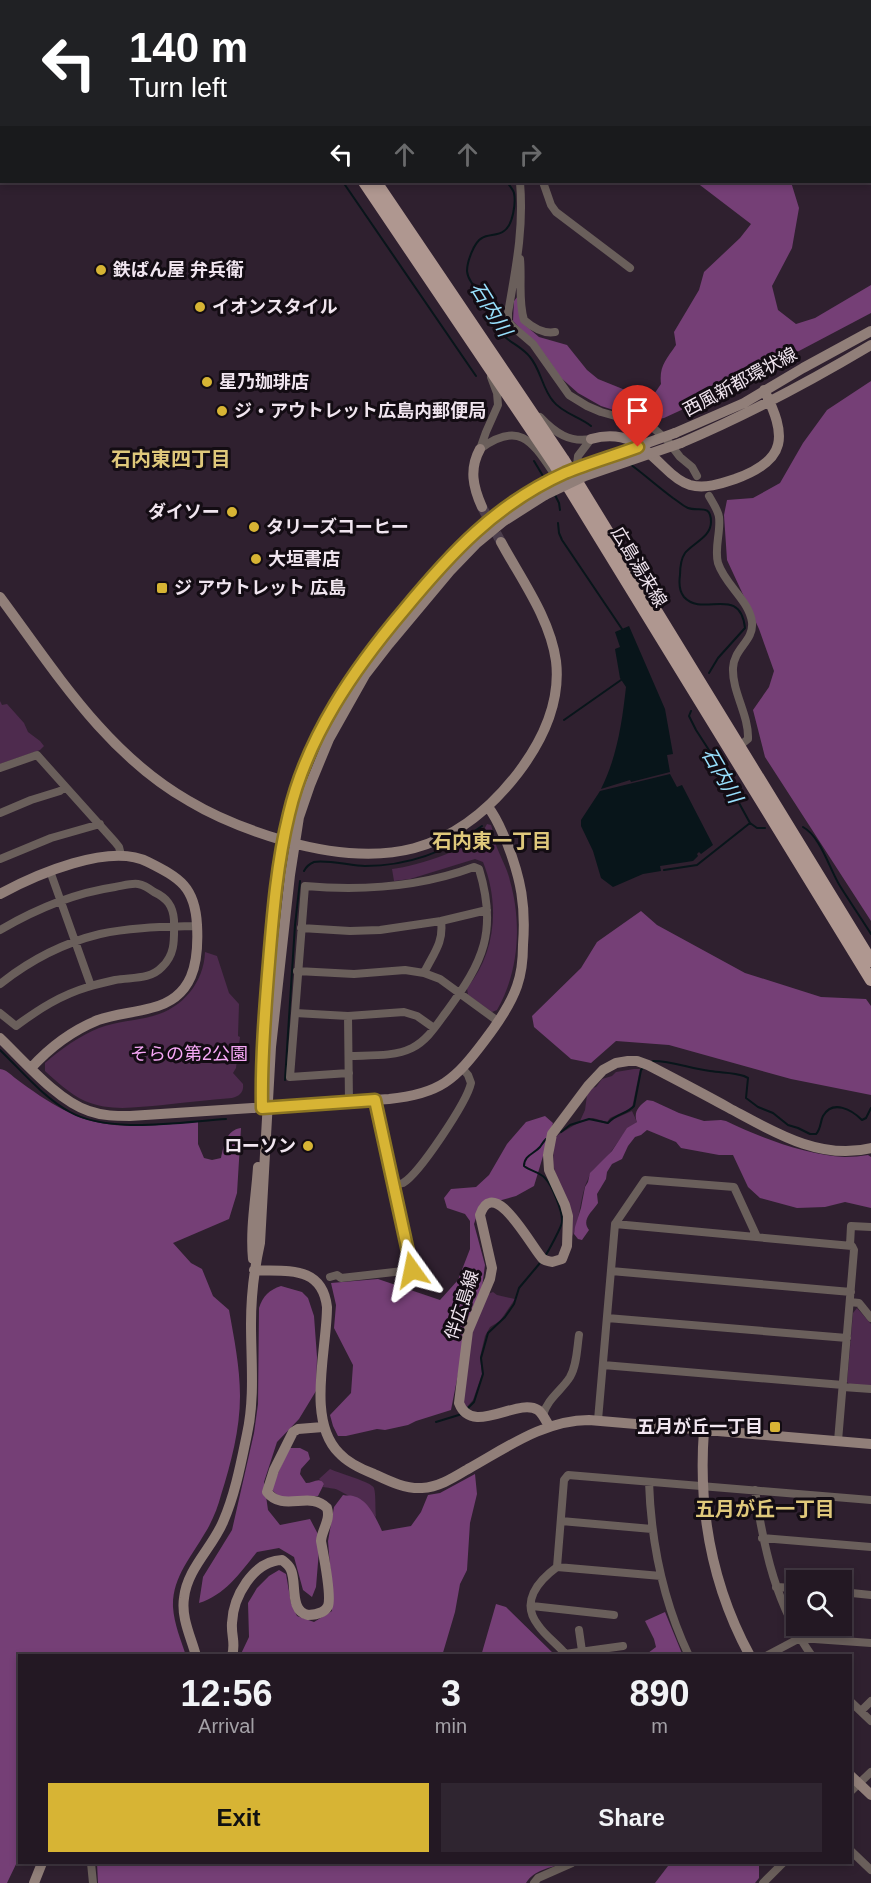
<!DOCTYPE html>
<html lang="en">
<head>
<meta charset="utf-8">
<style>
  :root { --surface:#231823; --page:#2f2530; --text:#f1f3f6; --muted:#a3a0a6; --line:#403741; --accent:#d7b434 }
  body { margin:0; font-family:Arial,"Noto Sans JP",sans-serif; background:var(--page); color:var(--text); height:100vh; display:flex; flex-direction:column; font-size:22px; white-space:nowrap }
  * { box-sizing:border-box; margin:0 }
  p { font-size:20px; color:var(--muted) }
  .icon { flex:none; width:33px; height:33px; fill:none; stroke:currentColor; stroke-width:2; stroke-linecap:round; stroke-linejoin:round }
  .map { position:relative; flex:1; overflow:hidden }
  .details { position:absolute; left:18px; top:1654px; width:834px; height:210px; display:flex; flex-direction:column; background:var(--surface); border-radius:0px; box-shadow:0 3px 9px #0003,0 0 0 2px var(--line) }
  .details>* { flex:none }
  .hud { position:absolute; left:0px; top:0px; width:872px; height:183px; box-shadow:0 3px 9px #0003,0 0 0 2px var(--line); background:#202124; color:#fff; overflow:hidden }
  .tools { position:absolute; left:786px; top:1570px; display:grid; gap:12px }
  .tools a { display:grid; place-items:center; width:66px; height:66px; border-radius:0px; background:var(--surface); box-shadow:0 3px 9px #0003,0 0 0 2px var(--line); font-size:30px }
  .pin { position:absolute; display:grid; place-items:center; width:51px; height:51px; color:#fff; margin:-62px -26px; border-radius:50% 50% 50% 0; rotate:-45deg; box-shadow:0 0 6px #0007 }
  .pin .icon { rotate:45deg }
  .me { position:absolute; width:66px; margin:-33px; rotate:348deg; stroke-linejoin:round; filter:drop-shadow(0 0 4px #0008) }
  .turn { display:flex; align-items:center; gap:21px; height:126px; padding:0 30px; font-size:27px }
  .turn .icon { width:78px; height:78px; stroke-width:2.5 }
  .turn b { display:block; font-size:42px; line-height:51px }
  .lanes { display:flex; align-items:center; height:57px; padding:0 30px; background:#0003; justify-content:center; gap:30px; direction:ltr }
  .lanes .off { opacity:.35 }
  .eta { display:flex; justify-content:space-evenly; align-items:center; height:102px; text-align:center }
  .eta b { font-size:36px; font-weight:700; line-height:42px }
  .primary-button { display:flex; gap:12px; margin-top:auto; padding:12px 30px }
  .primary-button a { flex:1; height:69px; border-radius:0px; background:var(--accent); color:#111; font-size:24px; font-weight:700; line-height:69px; text-align:center }
  .primary-button a+a { background:var(--page); color:var(--text) }
  .map>svg:first-child { display:block }
  .green { fill:#4e2b4e }
  .forest { fill:#753f76 }
  .water { fill:#08151a }
  .lines { fill:none; stroke-linecap:round; stroke-linejoin:round }
  .stream { stroke:#08151a; stroke-width:2 }
  .secondary-tunnel { stroke:#4c3e4c; stroke-width:10; stroke-dasharray:10 5; stroke-linecap:butt }
  .street { stroke:#6a5f5b; stroke-width:8 }
  .secondary { stroke:#917f79; stroke-width:10 }
  .primary { stroke:#af9790; stroke-width:12 }
  .secondary-bridge { stroke:#917f79; stroke-width:10 }
  .route-casing { stroke:#8c7522; stroke-width:15 }
  .route { stroke:#d7b434; stroke-width:10 }
  .poi-dot { fill:#d7b434; stroke:#130c13; stroke-width:2 }
  .labels { text-anchor:middle; stroke-width:6; stroke-linejoin:round; paint-order:stroke }
  .poi-label { font-size:18px; font-weight:bold; fill:#f0e5ef; stroke:#130c13; text-anchor:start }
  .street-label { font-size:18px; fill:#f0e5ef; stroke:#130c13 }
  .park-label { font-size:18px; fill:#f7a8f7; stroke:#130c13 }
  .water-label { font-size:20px; font-style:italic; fill:#98e0fd; stroke:#130c13 }
  .neighbourhood-label { font-size:20px; font-weight:bold; fill:#dfc87b; stroke:#130c13 }
</style>
</head>
<body>
<div class="map">
<svg width="871" height="1883" viewBox="0 0 871 1883">
  <rect width="100%" height="100%" fill="#2f202f"/>
  <path class="green" d="M0 701 2 705 7 704 24 723 28 732 40 741 44 746 40 750 0 764Z
    M487 824 491 825C493 830 493 836 495 842 499 855 507 867 510 881 522 923 519 972 497 1010L492 1012 468 995 467 988C496 953 500 904 483 862L475 859 410 879 394 881 392 869C418 866 477 848 487 824Z
    M205 952 217 956 229 993 239 1004 238 1036 240 1037 236 1068 233 1073 243 1084C244 1092 240 1096 232 1098 209 1100 186 1102 163 1105 136 1107 111 1112 85 1101 70 1094 57 1082 45 1071V1063C61 1049 79 1036 99 1028 117 1021 135 1021 153 1016 183 1008 204 982 205 952Z
    M634 1069H640L632 1108 610 1118 607 1122 593 1118 580 1121 585 1110 587 1095 592 1088 596 1087 602 1079 612 1076 616 1072Z
    M632 1111 637 1122C622 1131 616 1148 604 1160 600 1165 594 1168 591 1173 590 1174 584 1188 584 1190 580 1203 578 1229 571 1238L559 1184 553 1165 554 1137C565 1132 575 1122 589 1120 594 1119 602 1123 608 1124L614 1119Z
    M493 1292 497 1295 515 1299 500 1321 490 1327 485 1336 480 1357 482 1374 473 1400 466 1408 461 1399 469 1335 488 1294Z
    M857 1308 871 1324V1387L849 1384 847 1382 853 1313Z
    M330 1469C338 1473 372 1482 374 1488 376 1494 375 1509 376 1517 366 1506 350 1496 338 1490 334 1488 327 1488 323 1487L324 1484 319 1479Z"/>
  <path class="forest" d="M696 182H791L799 208 792 248 772 286 778 310 796 324 815 318 871 285V313L729 388 664 418 648 421 601 406 578 393 560 377 545 355 513 321 514 301 518 296 525 325 539 337 567 345 587 370 598 379 650 400 661 384C659 366 666 360 676 345L674 332 699 290 704 272 740 238 751 224Z
    M871 381V921L765 757 753 710 769 687 774 671 759 629 727 560 724 515 727 500 753 498 780 483 803 443 827 410Z
    M641 911 657 925 745 973 821 997 866 999 871 1006V1095L791 1079 669 1045 616 1041 591 1063 571 1059 534 1027 532 1016 581 968 597 942Z
    M0 1069C7 1070 10 1074 15 1078 31 1090 48 1102 66 1111 106 1133 154 1125 198 1122V1144L204 1158 212 1160 221 1158C224 1145 226 1130 241 1128L237 1193 229 1219 173 1243 191 1263 202 1269 213 1296 229 1310C234 1338 240 1367 240 1396 240 1429 231 1463 221 1495 218 1507 212 1522 205 1533 191 1557 172 1578 173 1607 174 1624 181 1640 186 1656H20L19 1858 7 1883H0Z
    M647 1100 653 1101 679 1113 704 1121 721 1120 726 1121C761 1138 806 1155 845 1157 853 1157 861 1156 868 1155L871 1157V1208L845 1202 825 1207 797 1208 760 1198 748 1187 733 1155H719L681 1148 676 1142 647 1130 641 1135 635 1137 628 1146 622 1159 612 1164 607 1172 606 1179 597 1194 598 1203C592 1212 581 1220 589 1230L582 1240 578 1239 574 1234 575 1227 581 1208 585 1187 588 1182 590 1173 612 1151 627 1128 637 1122C633 1112 639 1106 647 1100Z
    M545 1116 553 1123 534 1186 516 1196 480 1206 474 1224 485 1265 482 1288 459 1369 451 1410 416 1421 408 1425 385 1430 377 1429 346 1436H338L333 1426 330 1415 351 1393 353 1365 334 1328 336 1305 331 1283 378 1279 440 1300 458 1280 470 1249V1221L465 1214 447 1208 444 1198 451 1189 476 1187 489 1175 507 1144 526 1122Z
    M281 1286 302 1292 308 1298 314 1316 317 1357 316 1391 299 1419 277 1442 264 1482 268 1510 280 1525 310 1519 320 1538 316 1587 312 1597 303 1590 294 1557 279 1548 257 1552C240 1573 225 1595 199 1603L203 1577 232 1530 254 1433 258 1404 259 1308C263 1296 269 1290 281 1286Z
    M289 1448H300L308 1452 310 1459 301 1469 300 1474 306 1483C313 1483 320 1476 324 1484L318 1496 281 1498 273 1491 272 1487Z
    M475 1474 477 1494 470 1523 467 1570 460 1584 455 1612 442 1656H240L249 1637 248 1603 257 1588 269 1576 279 1570 286 1574 291 1603 297 1616 314 1622 332 1611V1592L328 1541 334 1507 343 1495C347 1496 350 1495 353 1496 368 1499 377 1520 382 1531L411 1526 421 1512 428 1495 440 1493Z
    M496 1604 506 1607 556 1656H481Z
    M665 1612 683 1656H644L656 1647 654 1639 645 1621Z
    M97 1863H564C550 1868 534 1870 526 1883H98Z
    M663 1863H700L703 1865 705 1863H759V1878L755 1883H655L668 1866Z"/>
  <path class="water" d="M629 626 665 709 673 754 667 755 670 772 631 782 630 780 601 789C617 757 622 723 626 687L620 678 615 649 620 647 615 632Z
    M670 774 677 787 682 785 713 845 701 854 699 852 697 854 698 856 693 861 660 866 661 871 643 874 613 887 601 878 593 851 581 826V820L600 791Z"/>
  <g class="lines">
    <path class="stream" d="M271 0 273 2
      M343 182 476 376
      M507 182C509 185 513 189 514 193 516 203 513 225 504 231 498 236 488 234 482 238 474 242 467 262 467 271 468 285 484 293 490 304 497 315 494 326 505 337 513 344 523 348 530 357 541 370 542 388 553 401 562 413 580 417 591 426
      M534 461 546 481
      M630 464C645 475 658 487 673 498 678 501 683 506 688 508 698 512 711 503 711 522 711 537 693 543 685 553 681 559 680 567 680 575 679 582 679 591 684 597 703 618 740 584 745 628L718 658 709 673
      M554 493 559 503 560 510
      M558 523 559 533 562 540 622 629
      M691 711 689 716 696 730 716 761 750 823 757 828H765
      M564 720 621 680
      M803 827C821 837 829 868 840 886 850 902 861 918 871 934
      M664 870 697 865 750 823
      M304 871C306 867 309 864 314 862 325 859 352 866 365 866 408 866 448 851 482 826
      M0 1050C22 1071 43 1097 70 1112 109 1134 180 1122 226 1119
      M653 1061C673 1061 691 1069 710 1071 722 1073 733 1072 744 1076L748 1078 746 1098 758 1107 773 1113 788 1125 798 1128 810 1134H816C821 1129 820 1122 823 1116 833 1099 852 1110 862 1120L866 1118 871 1108
      M285 1080 295 925 300 881
      M561 1132 570 1125 589 1119 608 1123C615 1114 627 1114 634 1106L641 1070 643 1068
      M545 1256C548 1252 562 1226 562 1222 563 1212 552 1185 545 1178 540 1172 530 1171 524 1166 524 1155 534 1154 540 1147 542 1144 544 1141 546 1139
      M466 1410 474 1402 483 1374 481 1358 488 1333 505 1317 514 1304 519 1288 540 1263
      M436 1422 462 1414"/>
    <path class="secondary-tunnel" d="M482 507 501 542"/>
    <path class="street" d="M291 0 292 2
      M520 182C524 228 516 267 508 313V321L512 326 533 344 569 395 587 406 601 412 651 426 667 440 680 457 692 467 697 476
      M543 182 551 205 556 212 630 268
      M520 259C522 279 518 301 524 320 532 327 544 334 555 332
      M540 417C555 433 570 443 591 439
      M480 449C522 418 534 445 557 478
      M480 449 486 432 498 405 497 393 491 377
      M576 474 578 456 591 439
      M709 496C713 503 718 510 719 517 721 532 714 548 718 563 725 585 749 600 752 622 754 641 734 648 733 668 732 692 749 715 748 739L737 748
      M0 768 37 755 115 842 119 847 121 855
      M0 813 31 800 60 791 65 787
      M0 859 51 838 100 824
      M50 871 91 986
      M301 928 350 931 380 930 441 921 487 910
      M0 930C36 909 74 893 115 887 122 886 131 883 138 884 144 885 150 889 154 892 167 898 173 906 174 920 174 938 176 954 162 967 150 980 131 977 115 980 106 982 97 984 88 987 61 995 39 1009 16 1026L0 1013
      M297 971 354 974 405 970 424 973 440 979 499 1022
      M424 973C433 954 444 943 441 921
      M0 984C29 961 63 943 100 934 131 927 165 927 197 926
      M295 1013 348 1016
      M349 1056C369 1055 394 1057 412 1048 428 1040 437 1024 447 1011 483 962 498 931 479 869L474 867C420 887 362 891 305 886L290 1077 349 1073
      M349 1102 348 1016 404 1012 417 1016 434 1028
      M394 1185C397 1184 400 1184 403 1183 419 1174 467 1102 471 1083L468 1075 462 1068
      M615 1224 852 1246 854 1250 838 1441
      M850 1245 851 1226 871 1227
      M611 1271 851 1292
      M330 1277 337 1275 341 1278 412 1270 375 1100
      M850 1302 859 1303 871 1318
      M607 1318 847 1338
      M603 1365 843 1385
      M843 1387 871 1389
      M543 1415C547 1399 562 1390 570 1377 577 1365 577 1348 579 1335
      M598 1420 615 1224 645 1180 734 1187 757 1237
      M649 1482C651 1542 663 1601 689 1656
      M755 1490C764 1550 776 1606 812 1656
      M561 1521 652 1529
      M762 1538 871 1547
      M557 1567 661 1576
      M776 1587 796 1588
      M842 1592 871 1595
      M532 1606 614 1615
      M579 1630 582 1651
      M565 1654 623 1646
      M567 1656C559 1645 546 1637 538 1625 520 1602 538 1581 557 1567L564 1480 568 1475 871 1500
      M766 1656 800 1638 871 1643
      M850 1701 871 1721
      M861 1711 871 1701
      M850 1792 871 1772
      M850 1850 871 1870
      M91 1863 93 1883
      M534 1883 538 1878 572 1863
      M763 1883 783 1863"/>
    <path class="secondary" d="M0 29 2 28
      M675 433 744 403 803 368 871 331
      M591 439C625 430 640 444 664 467 671 474 680 482 690 485 705 489 720 484 735 479 788 460 787 436 764 390
      M681 443C747 415 809 382 871 345
      M480 449C469 469 473 487 482 507
      M0 597C55 671 106 754 189 801 219 819 251 831 285 841 382 868 454 856 518 773 543 740 561 703 556 661 550 618 521 579 501 542
      M0 894C35 875 110 842 148 862 180 878 195 887 197 925 199 962 194 998 151 1008 133 1013 115 1014 98 1020 71 1031 50 1047 31 1068
      M0 1038C24 1061 58 1101 89 1111 103 1116 116 1116 130 1116L389 1099C440 1094 455 1080 485 1040 498 1023 510 1006 517 986 522 972 523 959 523 945 526 906 521 879 507 843 501 830 497 818 488 807
      M263 1056C267 988 269 919 282 852 284 838 286 825 290 812 311 732 356 666 409 604 450 555 484 518 540 486
      M253 1259C250 1228 256 1198 258 1167
      M254 1270C285 1272 322 1264 327 1307 327 1350 306 1420 339 1453 348 1463 361 1469 374 1474 389 1481 405 1489 422 1488 439 1487 453 1478 468 1469 506 1448 544 1420 589 1420L871 1444
      M549 1426C546 1421 543 1414 538 1410 517 1397 472 1437 459 1403L468 1331 490 1279 492 1268 480 1215C494 1173 533 1250 543 1259 546 1261 548 1261 552 1262L562 1259 567 1246 568 1216 565 1205 549 1170 548 1155 552 1134 588 1086 603 1070 616 1063 628 1061H637L648 1065C675 1079 702 1093 729 1108 772 1131 820 1161 871 1148
      M704 1430C698 1509 712 1586 750 1656
      M196 1656C191 1637 181 1618 184 1598 187 1569 212 1548 223 1522 235 1495 241 1463 247 1434 255 1398 251 1361 251 1324 251 1296 254 1270 260 1243L271 1047 290 875 299 817 310 785 329 739 365 675 389 644 450 571 476 544 504 521 545 495
      M232 1656C236 1643 231 1636 232 1623 233 1597 253 1561 282 1560 286 1563 289 1565 291 1570 297 1583 289 1611 308 1615 313 1615 318 1614 322 1612 324 1611 327 1608 328 1606 332 1595 323 1553 321 1541 322 1529 331 1520 327 1508 310 1490 283 1513 267 1492L274 1470 293 1432 298 1429 323 1427
      M850 1775 871 1795
      M34 1883 42 1863"/>
    <path class="primary" d="M240 0 241 2
      M254 0 255 2
      M364 182 555 465 871 980
      M376 182 563 459 871 961"/>
    <path class="secondary-bridge" d="M540 486 594 462 675 433
      M545 495 585 476 681 443"/>
  </g>
  <g class="lines">
    <g class="route-casing">
      <path id="route" d="M412 1270 375 1100 262 1108C261 1060 265 1010 269 962 273 913 277 863 289 814 307 737 354 669 404 610 451 553 496 504 565 473 589 463 614 456 638 447"/>
    </g>
    <use href="#route" class="route"/>
  </g>
  <g class="poi-dot">
    <circle cx="101" cy="270" r="6"/>
    <circle cx="200" cy="307" r="6"/>
    <circle cx="207" cy="382" r="6"/>
    <circle cx="222" cy="411" r="6"/>
    <circle cx="232" cy="512" r="6"/>
    <circle cx="254" cy="527" r="6"/>
    <circle cx="256" cy="559" r="6"/>
    <rect x="156" y="582" width="12" height="12" rx="3"/>
    <circle cx="308" cy="1146" r="6"/>
    <rect x="769" y="1421" width="12" height="12" rx="3"/>
  </g>
  <g class="labels">
    <g class="poi-label">
      <text x="113" y="276">鉄ぱん屋 弁兵衛</text>
      <text x="212" y="313">イオンスタイル</text>
      <text x="219" y="388">星乃珈琲店</text>
      <text x="234" y="417">ジ・アウトレット広島内郵便局</text>
      <text x="220" y="518" text-anchor="end">ダイソー</text>
      <text x="266" y="533">タリーズコーヒー</text>
      <text x="268" y="565">大垣書店</text>
      <text x="174" y="594">ジ アウトレット 広島</text>
      <text x="296" y="1152" text-anchor="end">ローソン</text>
      <text x="763" y="1433" text-anchor="end">五月が丘一丁目</text>
    </g>
    <g class="street-label">
      <text transform="translate(740 382) rotate(-28)" y="6">西風新都環状線</text>
      <text transform="translate(639 567) rotate(59)" y="6">広島湯来線</text>
      <text transform="translate(462 1305) rotate(-72)" y="6">伴広島線</text>
    </g>
    <g class="park-label">
      <text x="189" y="1060">そらの第2公園</text>
    </g>
    <g class="water-label">
      <text transform="translate(491 309) rotate(58)" y="7">石内川</text>
      <text transform="translate(722 775) rotate(60)" y="7">石内川</text>
    </g>
    <g class="neighbourhood-label">
      <text x="171" y="466">石内東四丁目</text>
      <text x="492" y="848">石内東一丁目</text>
      <text x="765" y="1516">五月が丘一丁目</text>
    </g>
  </g>
</svg>
<div class="tools">
<a><svg class="icon" aria-label="search" viewBox="0 0 24 24"><circle cx="10" cy="10" r="6"/><path d="M15 15l6 6"/></svg></a>
</div>
<div class="pin" style="left:638px;top:447px;background:#d93025"><svg class="icon" aria-label="arrive" viewBox="0 0 24 24"><path d="M6 21V4h12l-3 4 3 4H6"/></svg></div>
<svg class="me" style="left:412px;top:1270px" viewBox="-20 -20 40 40"><path d="M0-17L14 15 0 8-14 15z" fill="#d7b434" stroke="#fff" stroke-width="4"/></svg>
<div class="hud">
<div class="turn"><svg class="icon" aria-label="left" viewBox="0 0 24 24"><path d="M17 20v-9H6M10 6l-5 5 5 5"/></svg><div><b>140 m</b>Turn left</div></div>
<div class="lanes"><svg class="icon" aria-label="left" viewBox="0 0 24 24"><path d="M17 20v-9H6M10 6l-5 5 5 5"/></svg><svg class="icon off" aria-label="ahead" viewBox="0 0 24 24"><path d="M12 20V5M6 11l6-6 6 6"/></svg><svg class="icon off" aria-label="ahead" viewBox="0 0 24 24"><path d="M12 20V5M6 11l6-6 6 6"/></svg><svg class="icon off" aria-label="right" viewBox="0 0 24 24"><path d="M7 20v-9h11M14 6l5 5-5 5"/></svg></div>
</div>
<section class="details">
<div class="eta">
<div><b>12:56</b><p>Arrival</p></div>
<div><b>3</b><p>min</p></div>
<div><b>890</b><p>m</p></div>
</div>
<div class="primary-button"><a>Exit</a><a>Share</a></div>
</section>
</div>
</body>
</html>
